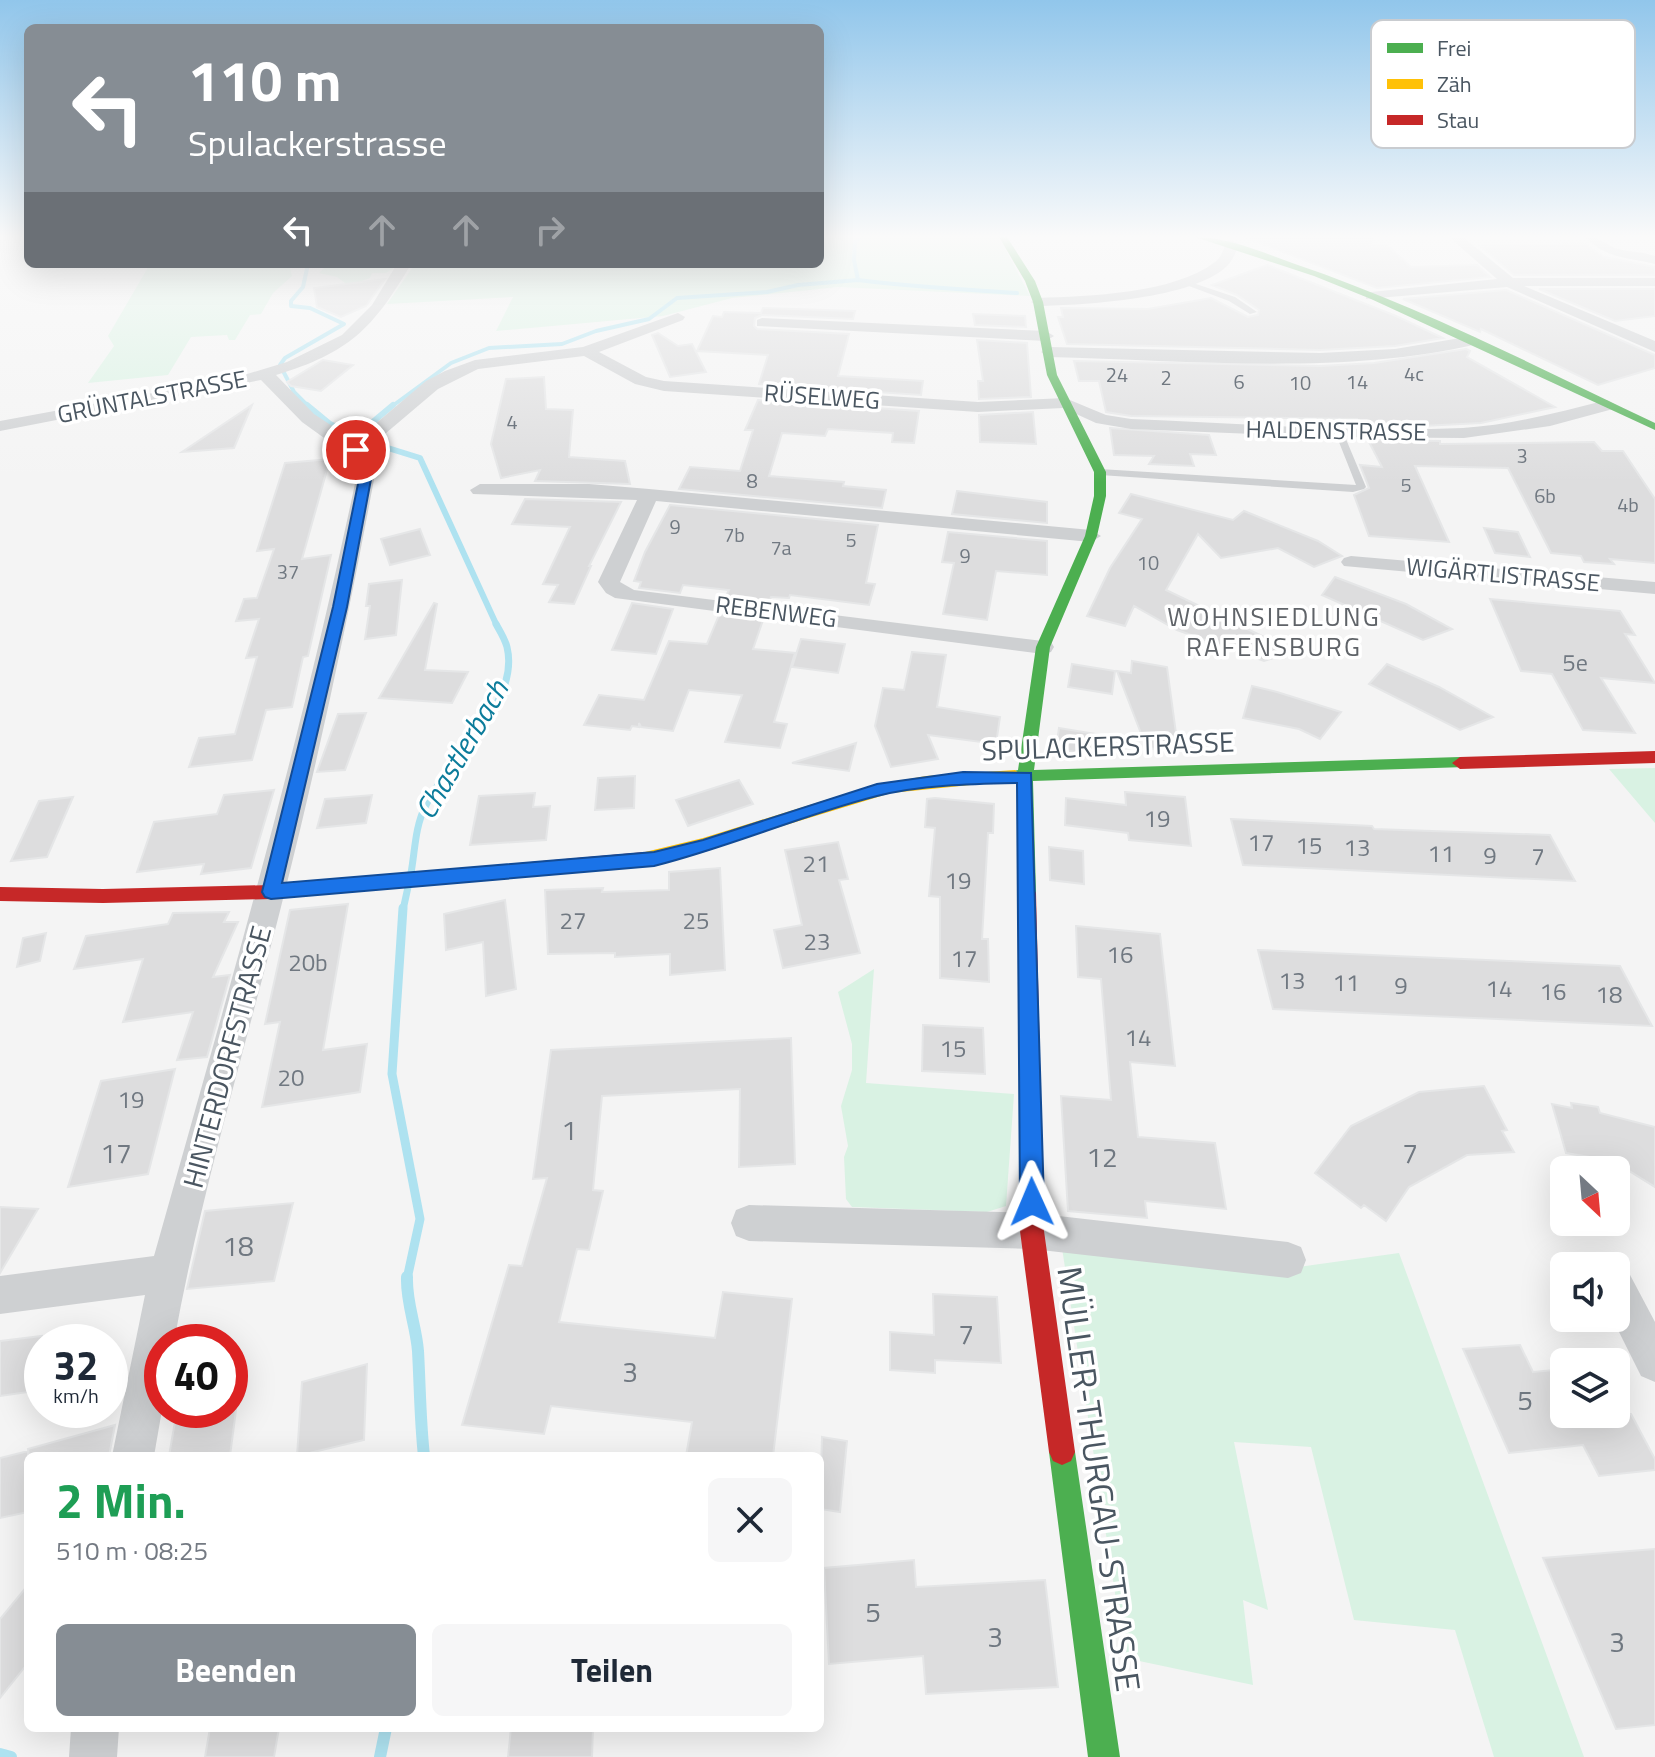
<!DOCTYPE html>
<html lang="de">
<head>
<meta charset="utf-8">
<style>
  :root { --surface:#fff; --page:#f6f6f7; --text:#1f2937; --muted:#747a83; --accent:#868d94 }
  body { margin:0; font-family:"Titillium Web",sans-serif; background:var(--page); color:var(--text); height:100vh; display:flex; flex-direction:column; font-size:30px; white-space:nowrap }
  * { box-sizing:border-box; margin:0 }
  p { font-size:26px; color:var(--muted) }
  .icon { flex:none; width:44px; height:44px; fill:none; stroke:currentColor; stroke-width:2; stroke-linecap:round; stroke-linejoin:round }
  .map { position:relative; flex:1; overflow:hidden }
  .sheet { position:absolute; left:24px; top:1452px; width:800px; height:280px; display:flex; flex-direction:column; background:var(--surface); border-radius:12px; box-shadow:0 8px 32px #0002 }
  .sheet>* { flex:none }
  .top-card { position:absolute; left:24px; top:24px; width:800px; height:244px; border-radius:12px; box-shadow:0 8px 32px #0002; background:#868d94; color:#fff; overflow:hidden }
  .needle { width:52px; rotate:154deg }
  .fabs { position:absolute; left:1550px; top:1156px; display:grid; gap:16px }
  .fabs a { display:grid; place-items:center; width:80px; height:80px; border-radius:12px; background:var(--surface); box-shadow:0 8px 32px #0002; font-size:40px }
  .speed { position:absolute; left:24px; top:1324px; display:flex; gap:16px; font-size:40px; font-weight:700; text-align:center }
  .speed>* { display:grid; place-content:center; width:104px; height:104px; border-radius:50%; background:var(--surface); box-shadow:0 8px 32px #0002; line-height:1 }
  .speed small { font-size:20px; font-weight:400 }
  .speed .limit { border:12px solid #d22; background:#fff; color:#111 }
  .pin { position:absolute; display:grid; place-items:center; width:68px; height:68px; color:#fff; margin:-34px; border:4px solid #fff; border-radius:50%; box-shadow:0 2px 8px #0007 }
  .me { position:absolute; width:88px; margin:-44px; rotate:359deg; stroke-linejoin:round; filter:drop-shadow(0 0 6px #0008) }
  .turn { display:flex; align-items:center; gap:28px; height:168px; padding:0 32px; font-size:36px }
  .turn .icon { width:104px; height:104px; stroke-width:2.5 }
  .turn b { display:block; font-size:56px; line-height:68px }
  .lanes { display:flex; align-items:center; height:76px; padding:0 32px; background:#0003; justify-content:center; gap:40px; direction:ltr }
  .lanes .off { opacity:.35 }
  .round { display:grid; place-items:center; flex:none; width:84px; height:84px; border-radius:12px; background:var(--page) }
  .summary { display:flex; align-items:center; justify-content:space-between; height:136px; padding:0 32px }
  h1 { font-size:48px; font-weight:700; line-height:60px; color:#1e9e55 }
  .button { display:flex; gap:16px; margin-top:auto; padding:16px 32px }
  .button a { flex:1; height:92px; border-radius:12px; background:var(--accent); color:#fff; font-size:32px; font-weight:700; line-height:92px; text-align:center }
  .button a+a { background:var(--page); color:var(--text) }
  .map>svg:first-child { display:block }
  .green { fill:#d9f2e3 }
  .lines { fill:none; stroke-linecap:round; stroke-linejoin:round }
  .stream-far4 { stroke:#aee2f0; stroke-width:4 }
  .stream-far3 { stroke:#aee2f0; stroke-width:6 }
  .stream-far2 { stroke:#aee2f0; stroke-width:7 }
  .stream-far1 { stroke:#aee2f0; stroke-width:9 }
  .stream { stroke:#aee2f0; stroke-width:12 }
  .building { fill:#ddddde; stroke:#e5e6e7; stroke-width:2 }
  .lane { fill:#ced0d2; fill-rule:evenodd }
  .street { fill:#ced0d2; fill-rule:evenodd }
  .fast { fill:#4caf50; fill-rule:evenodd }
  .slow { fill:#ffc107; fill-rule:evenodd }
  .jam { fill:#c62828; fill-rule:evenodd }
  .route { fill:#1a73e8; stroke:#114b97; stroke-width:2 }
  .labels { text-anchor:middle; stroke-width:7; stroke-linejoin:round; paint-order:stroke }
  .far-number-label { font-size:20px; fill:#707881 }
  .far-street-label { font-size:24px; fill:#4a5661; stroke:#fff }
  .number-label { font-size:24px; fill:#707881 }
  .far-neighbourhood-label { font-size:26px; letter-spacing:2px; fill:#5f6368; stroke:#fff }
  .street-label { font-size:28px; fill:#4a5661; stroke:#fff }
  .near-number-label { font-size:28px; fill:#707881 }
  .water-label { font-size:30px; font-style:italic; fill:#0c7c9b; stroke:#fff }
  .near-street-label { font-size:34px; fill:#4a5661; stroke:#fff }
  .key { fill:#fff; stroke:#c9ccd0; stroke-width:2 }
  .key-label { font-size:22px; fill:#4a5661 }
</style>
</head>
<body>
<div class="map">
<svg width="1655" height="1757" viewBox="0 0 1655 1757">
  <rect width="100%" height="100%" fill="#f4f4f4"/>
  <path class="green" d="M820 237H999L1030 296 838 287 732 298 663 316 496 331 513 297 387 304 415 264H820Z
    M150 264H305H289L292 276 273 293 261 314 250 315 235 340H229L227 335 191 337 168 375 88 383 114 346 108 336Z
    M328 264H365L370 268 400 264 386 273H372L370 278 349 286 337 277 319 273Z
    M1655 768V823L1609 769Z
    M874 969 866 1083 1014 1094 1006 1206 987 1212 852 1207 846 1199 844 1157 848 1146 841 1106 852 1070V1044L838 992Z
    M1062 1248 1284 1269 1399 1253 1584 1757H1494L1455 1630 1354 1620 1311 1447 1234 1442 1268 1610 1243 1600 1253 1685 1125 1658Z"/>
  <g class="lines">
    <path class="stream-far4" d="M308 264 303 287 291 301V306L310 308 344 324 285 358 280 365 294 392 309 407
      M858 280C911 287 964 289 1017 293
      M391 407 451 363 489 348 562 344 596 331 649 319 677 298 767 292 798 285 858 280 854 260 855 242 860 237"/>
    <path class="stream-far3" d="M307 405 330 424 359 439 420 458 497 626
      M356 436 393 405"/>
    <path class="stream-far2" d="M411 873C415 851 415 827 425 807 447 760 521 704 507 647 505 639 500 631 496 624
      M403 910 408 887"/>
    <path class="stream-far1" d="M403 908 392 1074 420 1219 407 1279"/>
    <path class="stream" d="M407 1277C406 1303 416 1325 418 1351 420 1386 420 1420 424 1456
      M0 1754 11 1757
      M380 1757 386 1728"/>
  </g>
  <path class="building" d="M1244 237H1372V246L1387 245 1411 267 1477 265 1490 277 1377 288Z
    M1585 244 1604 257 1655 267V275H1514L1480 246Z
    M1267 265 1396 316 1443 338 1395 346 1320 350 1067 344 1058 317H1063L1061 308 1148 309 1211 298 1248 317 1258 315 1259 310 1237 295 1212 285Z
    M385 279 366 306 341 317 317 307 314 288Z
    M1539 289H1655V316L1615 321Z
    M1506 290 1655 355V368L1598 385 1481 329 1480 332 1403 299Z
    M763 308 855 311 853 319 762 315 755 318 754 326 757 329 849 334 838 376 923 381 921 395 759 384 768 355 697 351 713 316 722 317 724 312 761 313Z
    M973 314 1025 316 1026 327 975 325Z
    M658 333 678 346 692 344 706 372 670 377 652 335Z
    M977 340 1027 343 1031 397 979 399 978 381H983Z
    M1466 349 1470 351 1467 357 1555 407 1481 423 1422 426H1360L1357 419 1131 416 1106 412 1099 381H1079L1074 361 1320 366 1374 363Z
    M323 360 353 365 321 391 291 386 287 382Z
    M544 377 546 409 573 410 569 457 625 461 630 484 535 481 540 470 501 478 491 444 506 379Z
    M758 400 919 411 914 443 892 442 893 433 828 429 825 436 782 433 769 476 844 482 843 486 886 490 882 508 679 489 690 467 740 471 753 430H745Z
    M252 405 234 448 182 452Z
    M1033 412 1036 444 980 442 979 415Z
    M1110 428 1209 435 1216 455 1190 454 1194 466 1149 464 1154 456 1114 455Z
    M1368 440 1440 441V444L1594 442 1602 451H1623L1655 499V563L1610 559 1614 564 1584 562 1581 556 1551 553 1508 468 1415 466 1449 542 1369 536 1354 495 1369 488 1360 465 1382 467Z
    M330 459 302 559 331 555 308 656 303 657 292 707 266 710 252 760 189 767 199 738 235 734 257 657 246 658 259 619 236 621 244 599 257 598 274 549 257 551 285 463Z
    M957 491 1047 502V523L952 514Z
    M1131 494 1233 520 1244 511 1318 541 1342 556 1314 567 1278 548 1221 558 1198 534 1166 590 1264 637 1289 653 1264 661 1177 630 1134 606 1125 626 1087 616 1110 568 1142 519 1119 513Z
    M525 499 621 502 589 566H591L574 604 549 602 558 585 543 584 570 527 512 524Z
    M670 505 878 525 866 583 875 584 869 605 790 595 789 598 771 597 768 604 725 598 729 590 683 585 680 593 639 588 641 582 634 581 645 552Z
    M1484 528 1518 532 1530 557 1495 553Z
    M420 529 430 555 390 565 381 539Z
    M948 532 1047 541V575L996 571 987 620 943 614 954 563 942 562Z
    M1335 577 1406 604 1452 629 1423 640 1322 595Z
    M402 580 396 635 365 639 370 606H366L369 584Z
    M1490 599 1620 611 1635 635 1625 634 1655 683 1601 678 1635 733 1583 730 1552 674 1521 671Z
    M434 603 437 604 425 670 468 672 452 703 379 698Z
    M632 603 673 609 656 654 612 650Z
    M719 615 763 620 753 649 795 653 774 722 787 724 780 748 725 742 742 695 689 690 673 731 641 727 639 723V727L632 726 630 730 584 725 599 695 644 700 669 641 707 644Z
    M801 639 845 644 838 673 792 667Z
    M912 652 946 655 937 707 1000 717 996 744 928 735 938 759 891 767 875 726 883 688 904 690Z
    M1132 661 1167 667 1178 748 1147 749 1117 671 1131 673Z
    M1072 664 1115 671 1112 694 1068 687Z
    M1387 664 1439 687 1493 717 1460 730 1369 684Z
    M1252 686 1277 692 1341 712 1320 739 1299 729 1243 718Z
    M366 713 345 770 317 772 338 714Z
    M1059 728 1108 736 1106 757 1056 749Z
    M856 743 849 771 792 763Z
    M635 776 634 808 595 810 598 778Z
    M739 780 753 804 688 826 676 800Z
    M274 790 251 868 201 874 204 864 137 872 154 822 217 814 224 795Z
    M1125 792 1185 797 1191 846 1129 840 1128 833 1065 825 1066 798 1126 805Z
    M535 793 533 807 550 806 546 840 470 845 479 796Z
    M372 795 366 823 317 828 325 799Z
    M73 797 47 857 11 861 39 801Z
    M935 798 994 804 993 833H988L982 939H988L989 982 940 978V897L929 896 935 828 925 827 927 799Z
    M1231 819 1372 826 1374 829 1550 835 1575 881 1243 865Z
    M838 842 848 879 839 880 860 953 783 968 774 930 802 925 785 850Z
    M1049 847 1083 851 1084 884 1050 880Z
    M720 868 725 970 670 975V954L615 957V953L548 954 545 890 603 888 602 892 669 890V872Z
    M505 900 516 989 486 996 483 942 446 950 444 914Z
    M348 904 323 1050 367 1044 360 1092 262 1107 280 1022 265 1024 290 910Z
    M229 912 224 922H238L213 977 230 975 207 1057 177 1060 193 1012 123 1022 143 959 74 969 86 936 168 924 173 913Z
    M1076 926 1160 934 1175 1066 1130 1062 1138 1137 1215 1143 1226 1209 1145 1201 1147 1218 1068 1211 1061 1096 1111 1100 1101 979 1078 977Z
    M46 933 40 961 17 967 23 938Z
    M1258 950 1620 966 1652 1026 1273 1009Z
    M923 1025 983 1028 985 1074 922 1071Z
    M791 1038 795 1164 739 1167 740 1089 602 1096 593 1190 603 1191 589 1250 577 1249 559 1322 715 1338 723 1292 792 1299 773 1456H686L692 1422 551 1406 544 1434 462 1425 509 1265 522 1266 547 1178 533 1179 551 1050Z
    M175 1069 148 1174 68 1187 101 1081Z
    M1484 1086 1507 1130 1502 1131 1514 1152 1467 1155 1409 1187 1386 1221 1364 1205 1361 1208 1315 1173 1351 1126 1419 1092Z
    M1571 1103 1598 1107 1600 1113 1655 1127V1187L1613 1161 1566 1153 1552 1104 1572 1108Z
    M293 1203 274 1281 187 1289 205 1211Z
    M0 1207 38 1209 0 1273Z
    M933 1294 997 1297 1001 1363 935 1360V1373L890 1370V1332L934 1335Z
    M42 1336V1390L0 1396V1341Z
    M1520 1345 1533 1372 1564 1369V1414H1631L1655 1459V1470L1599 1476 1583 1445 1509 1453 1463 1349Z
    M367 1364 364 1440 297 1456 302 1382Z
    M177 1410H236L230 1456H169Z
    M115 1425 109 1456H29L28 1449Z
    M822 1437 847 1441 840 1512 820 1509Z
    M28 1451V1512L0 1518V1458Z
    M1655 1549V1725L1616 1729 1543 1558Z
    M914 1560 916 1587 1045 1580 1058 1687 926 1694 923 1656 829 1664 824 1568Z
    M28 1585V1663L0 1698V1619Z
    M210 1728H279L274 1757H205Z
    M511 1728H593L592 1757H508Z"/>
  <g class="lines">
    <path class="lane" d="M1181 279 1235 297 1257 312 1250 314 1229 301 1181 283Z
      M1339 429 1343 432 1366 487 1364 489 1353 492 1100 475 1095 472 1100 469 1356 485 1335 432Z"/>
    <path class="street" d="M1449 237H1463L1513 278H1655V286H1524L1655 341V352L1507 287 1366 299V293L1371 292 1497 279Z
      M1585 237C1604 237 1606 247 1622 250 1633 252 1643 252 1655 256V264C1627 257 1607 259 1585 237Z
      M1232 240 1239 244C1236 252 1233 260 1227 266 1193 299 1085 305 1038 306L1031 302 1038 298C1089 296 1173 294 1215 262 1222 257 1223 249 1227 241Z
      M397 264H411C373 329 349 353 276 375L314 414 355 441 426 381 445 371 475 360 583 347 678 313 685 317 683 320 599 352 646 377 664 381 978 402 1065 398 1106 415 1131 419C1241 423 1353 433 1463 428 1512 425 1559 412 1607 400L1616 405 1613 409 1550 426 1464 438 1327 437 1131 429 1096 423 1063 408 978 412 664 391 635 384 584 356 478 369 438 389 366 450 374 460 375 474C349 615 319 756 284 895 247 1043 201 1191 174 1342H162V1410L154 1456H112L145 1295 0 1314V1276L154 1256C227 997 302 738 357 474L356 461 302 422 261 380 0 431V421L234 378 287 362 342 335 372 305Z
      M762 318 1046 331 1054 336 1046 341 757 326V320Z
      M1472 336 1477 338V344C1345 376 1185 360 1049 357L1041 352 1049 347 1320 353 1395 349Z
      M480 484H589L649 489 1091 530 1101 536 1091 542 656 501 620 582 634 590 1051 642 1054 647 1051 652 1043 654 615 598 606 593 598 582 637 500 473 494 470 490Z
      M1351 556 1655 582V594L1344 566 1341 562 1344 558Z
      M749 1205 1032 1213 1288 1242 1301 1247 1306 1260 1301 1273 1288 1278 1032 1249 749 1241 736 1236 731 1223 736 1210Z
      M1616 1267 1629 1273 1655 1322V1382L1641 1376 1612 1318H1616Z
      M71 1728H119L117 1757H69Z"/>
    <path class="fast" d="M999 237H1007L1035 281 1043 302 1057 375 1106 472V496L1097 536 1050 647 1034 770 1460 757 1468 763 1466 767 1033 781 1036 893 1033 898H1021L1018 893 1017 782 1009 780 1007 776 1009 772 1018 770 1036 647 1085 536 1094 496V472L1047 375 1033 302 1025 281Z
      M1195 237C1228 237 1264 253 1295 264 1419 306 1537 367 1655 423V430L1371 299 1314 276Z
      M1062 1439 1071 1443 1075 1452 1120 1757H1088L1049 1452 1053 1443Z"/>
    <path class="slow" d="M1015 770 1023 776 1021 780 891 793 674 859 645 866 636 859 645 852 703 838 874 785 926 776Z"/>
    <path class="jam" d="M1655 751V763L1460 769 1452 763 1460 757Z
      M645 852 654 859 645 866 271 899 103 903 0 901V887L103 889 271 885Z
      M1027 886 1033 888 1036 893 1044 1231 1075 1452 1071 1461 1062 1465 1053 1461 1049 1452 1020 1231 1018 893 1021 888Z"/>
  </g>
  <linearGradient id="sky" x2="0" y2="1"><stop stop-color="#91c6eb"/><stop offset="0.49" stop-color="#fafafa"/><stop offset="1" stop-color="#fafafa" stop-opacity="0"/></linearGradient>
  <rect width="1655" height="483" fill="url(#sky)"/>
  <path class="route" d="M352 447H360L371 460 372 474 347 607 282 883 654 852 703 840 877 784 963 772 1031 773 1044 1202 1040 1211 1032 1214 1024 1211 1020 1202 1017 783C971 784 921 785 877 796 802 815 730 847 654 866L271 899 265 897 262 892 333 607 360 474 359 460 350 450Z"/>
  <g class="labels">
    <g class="far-number-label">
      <text x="1414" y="381">4c</text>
      <text x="1117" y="382">24</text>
      <text x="1166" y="385">2</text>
      <text x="1239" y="389">6</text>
      <text x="1357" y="389">14</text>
      <text x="1300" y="390">10</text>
      <text x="512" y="429">4</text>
      <text x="1522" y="463">3</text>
      <text x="752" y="488">8</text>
      <text x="1406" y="492">5</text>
      <text x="1545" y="503">6b</text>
      <text x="1628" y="512">4b</text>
      <text x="675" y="534">9</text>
      <text x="734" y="542">7b</text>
      <text x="851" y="547">5</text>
      <text x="781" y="555">7a</text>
      <text x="965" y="563">9</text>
      <text x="1148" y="570">10</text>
      <text x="288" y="579">37</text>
    </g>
    <g class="far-street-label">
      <text transform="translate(152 397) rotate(-11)" y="8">GRÜNTALSTRASSE</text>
      <text transform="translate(822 397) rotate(4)" y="8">RÜSELWEG</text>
      <text transform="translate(1336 431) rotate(1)" y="8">HALDENSTRASSE</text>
      <text transform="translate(1503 575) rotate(5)" y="8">WIGÄRTLISTRASSE</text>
      <text transform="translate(776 612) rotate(7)" y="8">REBENWEG</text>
    </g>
    <g class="number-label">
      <text x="1575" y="671">5e</text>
      <text x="1157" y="827">19</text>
      <text x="1261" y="851">17</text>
      <text x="1309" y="854">15</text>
      <text x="1357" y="856">13</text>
      <text x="1441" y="862">11</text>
      <text x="1490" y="864">9</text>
      <text x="1538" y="865">7</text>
      <text x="816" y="872">21</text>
      <text x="958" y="889">19</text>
      <text x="573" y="929">27</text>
      <text x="696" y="929">25</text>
      <text x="817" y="950">23</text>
      <text x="1120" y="963">16</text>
      <text x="964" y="967">17</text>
      <text x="308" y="971">20b</text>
      <text x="1292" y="989">13</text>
      <text x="1346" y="991">11</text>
      <text x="1401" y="994">9</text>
      <text x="1499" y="997">14</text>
      <text x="1553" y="1000">16</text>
      <text x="1609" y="1003">18</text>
      <text x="1138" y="1046">14</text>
      <text x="953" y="1057">15</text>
      <text x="291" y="1086">20</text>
      <text x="131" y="1108">19</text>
    </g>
    <g class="far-neighbourhood-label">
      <text x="1274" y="626">WOHNSIEDLUNG<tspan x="1274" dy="30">RAFENSBURG</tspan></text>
    </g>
    <g class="street-label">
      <text transform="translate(1108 746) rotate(-2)" y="10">SPULACKERSTRASSE</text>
      <text transform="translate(227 1057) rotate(-75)" y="10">HINTERDORFSTRASSE</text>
    </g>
    <g class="near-number-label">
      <text x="569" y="1140">1</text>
      <text x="116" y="1163">17</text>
      <text x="1410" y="1163">7</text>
      <text x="1102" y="1167">12</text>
      <text x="238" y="1256">18</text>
      <text x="966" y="1344">7</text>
      <text x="630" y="1382">3</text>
      <text x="1525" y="1410">5</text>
      <text x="873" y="1622">5</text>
      <text x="995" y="1647">3</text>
      <text x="1617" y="1652">3</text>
    </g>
    <g class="water-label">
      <text transform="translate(462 750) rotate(-60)" y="10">Chastlerbach</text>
    </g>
    <g class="near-street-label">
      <text transform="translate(1099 1479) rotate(82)" y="12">MÜLLER-THURGAU-STRASSE</text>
    </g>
  </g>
  <rect x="1371" y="20" width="264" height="128" rx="12" class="key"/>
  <rect x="1387" y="43" width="36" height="10" fill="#4caf50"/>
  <rect x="1387" y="79" width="36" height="10" fill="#ffc107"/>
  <rect x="1387" y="115" width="36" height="10" fill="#c62828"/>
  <g class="key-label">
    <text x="1437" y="56">Frei</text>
    <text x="1437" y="92">Zäh</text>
    <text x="1437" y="128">Stau</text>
  </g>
</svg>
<div class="fabs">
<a><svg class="needle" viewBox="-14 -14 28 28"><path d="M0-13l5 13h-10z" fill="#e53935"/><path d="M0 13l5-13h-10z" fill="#747a83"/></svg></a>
<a><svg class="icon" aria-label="sound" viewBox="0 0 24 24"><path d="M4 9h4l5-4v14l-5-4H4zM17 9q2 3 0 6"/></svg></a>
<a><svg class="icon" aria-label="layers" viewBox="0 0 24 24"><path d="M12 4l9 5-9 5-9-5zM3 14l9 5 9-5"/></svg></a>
</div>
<div class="speed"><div>32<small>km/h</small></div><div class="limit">40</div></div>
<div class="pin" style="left:356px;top:450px;background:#d93025"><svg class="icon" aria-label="arrive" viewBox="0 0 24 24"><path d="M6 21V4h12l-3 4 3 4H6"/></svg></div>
<svg class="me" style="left:1032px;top:1202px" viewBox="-20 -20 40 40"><path d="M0-17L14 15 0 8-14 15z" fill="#1a73e8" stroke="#fff" stroke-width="4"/></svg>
<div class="top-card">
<div class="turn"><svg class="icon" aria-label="left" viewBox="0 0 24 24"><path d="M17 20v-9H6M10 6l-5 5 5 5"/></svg><div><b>110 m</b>Spulackerstrasse</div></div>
<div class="lanes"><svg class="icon" aria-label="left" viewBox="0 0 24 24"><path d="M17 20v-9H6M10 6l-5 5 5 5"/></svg><svg class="icon off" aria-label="ahead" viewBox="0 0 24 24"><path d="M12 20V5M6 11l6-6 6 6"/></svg><svg class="icon off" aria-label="ahead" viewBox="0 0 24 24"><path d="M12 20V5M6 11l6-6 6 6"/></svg><svg class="icon off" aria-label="right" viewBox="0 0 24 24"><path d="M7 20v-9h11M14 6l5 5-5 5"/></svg></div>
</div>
<section class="sheet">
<div class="summary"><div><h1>2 Min.</h1><p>510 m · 08:25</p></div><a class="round"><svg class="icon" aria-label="close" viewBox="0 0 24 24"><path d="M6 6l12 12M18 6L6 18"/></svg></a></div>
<div class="button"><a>Beenden</a><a>Teilen</a></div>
</section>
</div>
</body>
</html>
